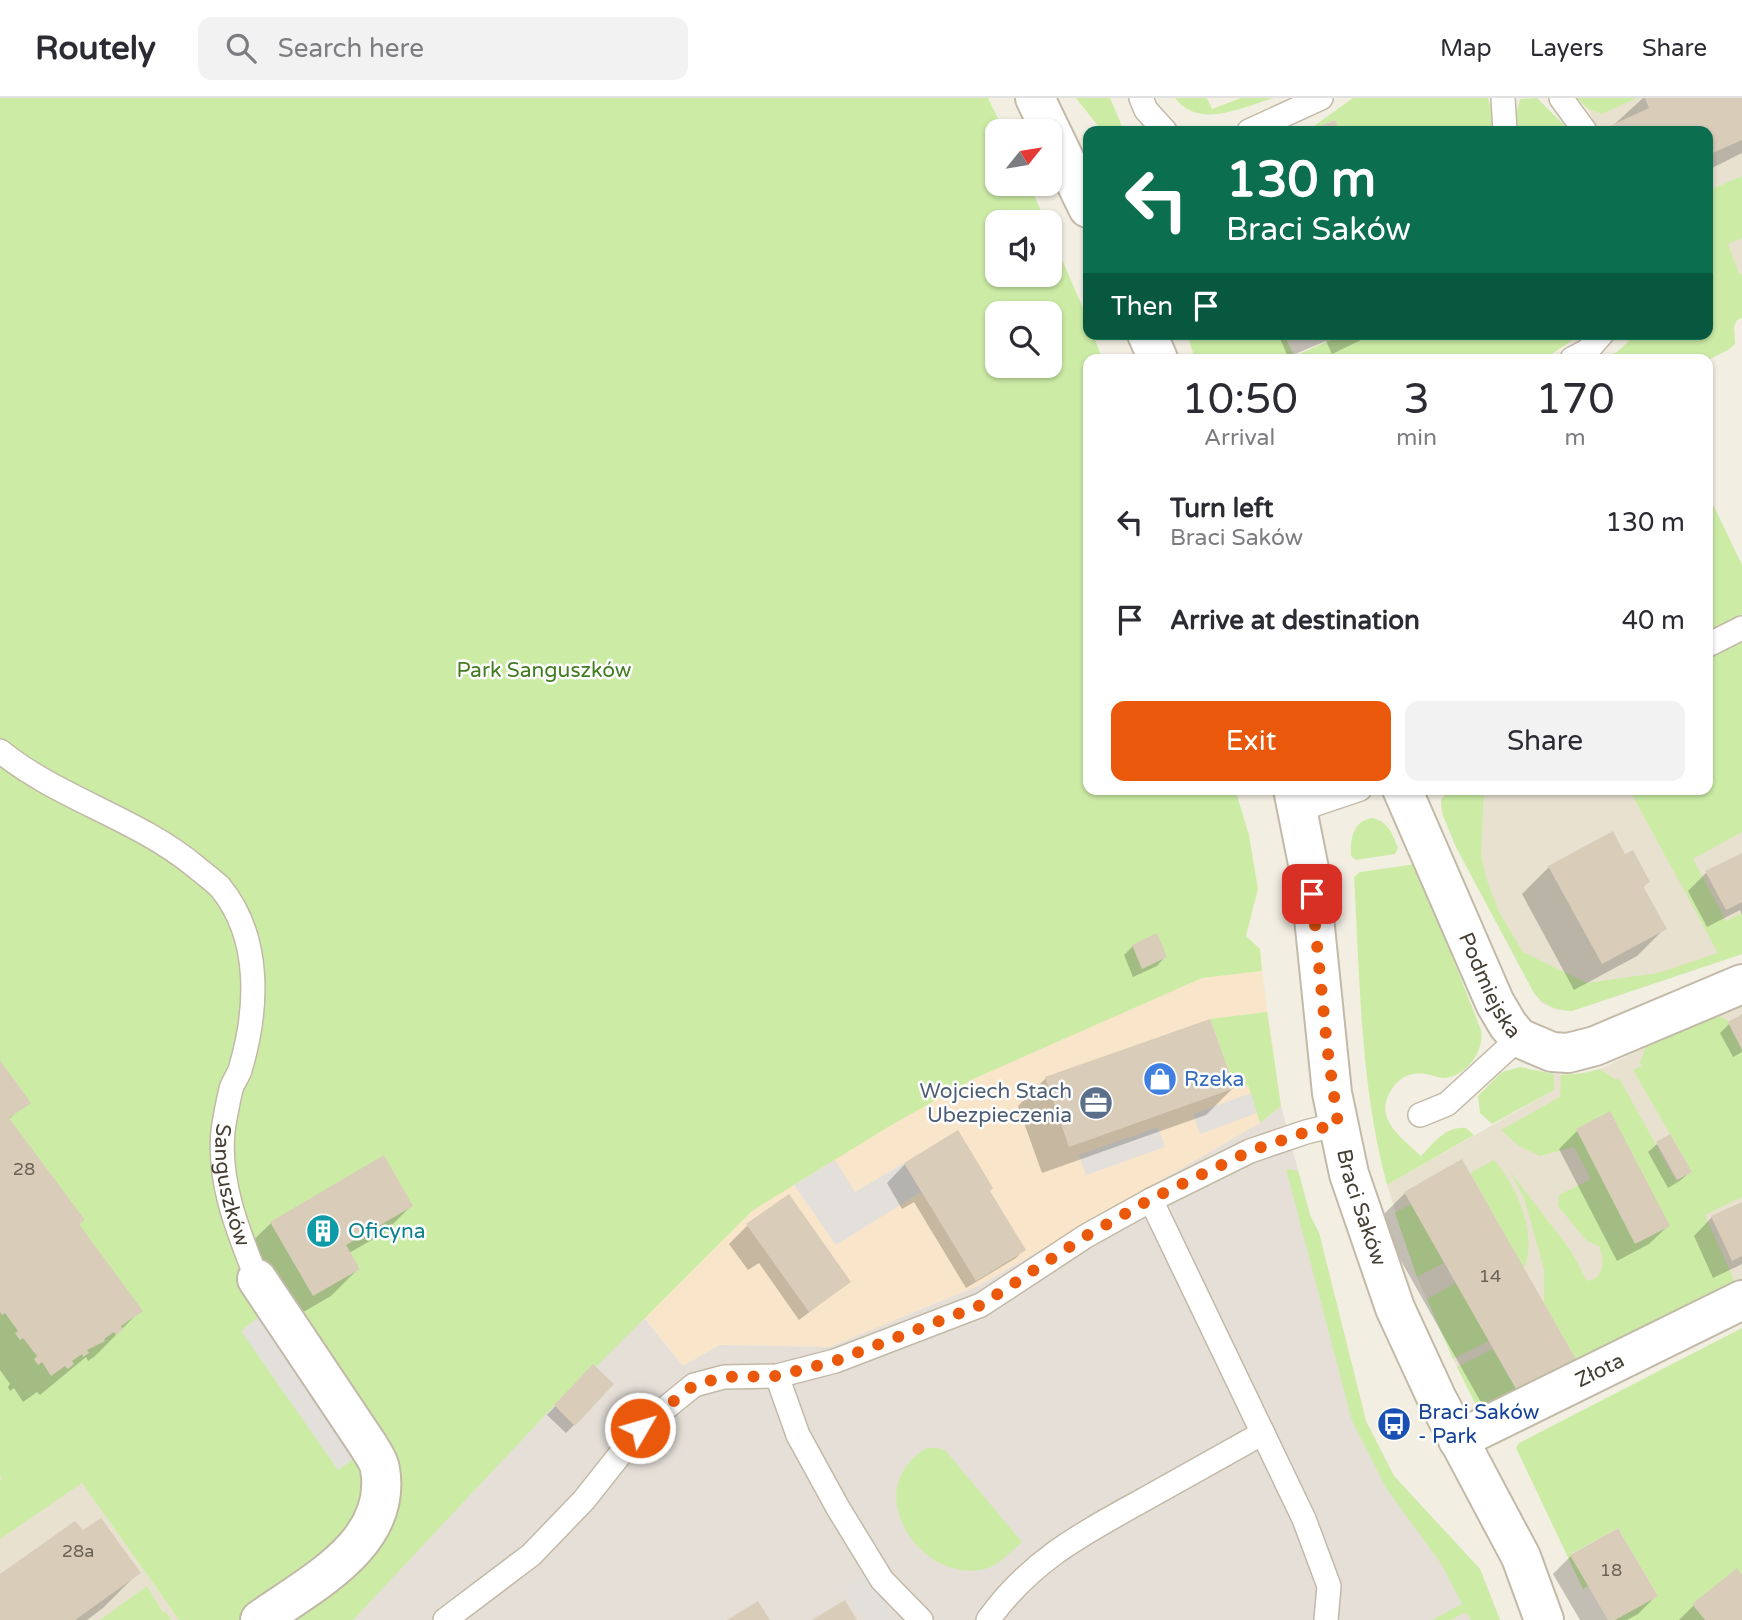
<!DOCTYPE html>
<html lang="en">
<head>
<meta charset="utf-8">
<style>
  :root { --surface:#fff; --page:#f2f2f3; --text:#2b2b33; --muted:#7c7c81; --line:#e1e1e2; --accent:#ea580c }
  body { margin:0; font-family:"Varela Round",sans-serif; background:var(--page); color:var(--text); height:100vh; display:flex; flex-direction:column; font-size:26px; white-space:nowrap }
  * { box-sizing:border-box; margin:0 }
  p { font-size:23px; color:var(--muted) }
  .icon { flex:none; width:38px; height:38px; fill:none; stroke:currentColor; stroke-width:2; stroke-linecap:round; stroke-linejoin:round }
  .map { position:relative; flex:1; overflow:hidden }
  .panel { position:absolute; left:1083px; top:256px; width:630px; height:441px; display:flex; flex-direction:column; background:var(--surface); border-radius:14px; box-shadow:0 2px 5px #0004 }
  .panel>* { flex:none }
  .banner { position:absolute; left:1083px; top:28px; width:630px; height:214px; border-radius:14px; box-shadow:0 2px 5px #0004; background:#0b6e4f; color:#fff; overflow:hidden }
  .needle { width:46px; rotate:60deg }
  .tools { position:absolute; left:985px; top:21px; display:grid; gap:14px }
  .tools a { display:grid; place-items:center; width:77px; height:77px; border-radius:14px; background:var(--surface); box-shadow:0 2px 5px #0004; font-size:35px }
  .pin { position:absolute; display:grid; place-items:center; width:60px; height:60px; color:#fff; margin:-30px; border-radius:14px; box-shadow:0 4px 10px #0006 }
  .me { position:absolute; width:77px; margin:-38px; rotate:52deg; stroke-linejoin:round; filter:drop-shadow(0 0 5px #0008) }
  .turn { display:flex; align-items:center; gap:24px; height:147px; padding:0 28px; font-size:32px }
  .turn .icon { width:91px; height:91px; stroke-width:2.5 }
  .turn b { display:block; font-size:49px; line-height:60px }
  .then { display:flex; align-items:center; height:66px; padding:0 28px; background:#0003; gap:14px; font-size:26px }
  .eta { display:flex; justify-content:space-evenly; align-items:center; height:119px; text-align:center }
  .eta b { font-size:42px; font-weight:600; line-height:49px }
  .primary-button { display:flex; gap:14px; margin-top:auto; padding:14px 28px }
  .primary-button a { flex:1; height:80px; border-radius:14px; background:var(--accent); color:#fff; font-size:28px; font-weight:600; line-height:80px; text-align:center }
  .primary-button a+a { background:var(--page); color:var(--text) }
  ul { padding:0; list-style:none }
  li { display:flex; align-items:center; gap:21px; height:98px; padding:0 28px }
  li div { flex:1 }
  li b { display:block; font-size:26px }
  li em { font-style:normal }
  header { display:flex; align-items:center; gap:42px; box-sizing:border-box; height:98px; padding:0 35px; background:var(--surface); border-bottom:2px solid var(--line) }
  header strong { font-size:33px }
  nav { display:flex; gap:38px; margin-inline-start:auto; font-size:24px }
  .search { width:490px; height:63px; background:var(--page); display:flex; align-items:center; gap:18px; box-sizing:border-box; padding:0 24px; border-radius:14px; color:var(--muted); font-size:26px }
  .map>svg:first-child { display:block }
  .residential { fill:#e8e1d0 }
  .commercial { fill:#f8e5ca }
  .industrial { fill:#e5dfd8 }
  .green { fill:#cceca6; fill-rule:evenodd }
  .parking { fill:#e3e0dc }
  .shadow { fill:#0003 }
  .building { fill:#d9cdba }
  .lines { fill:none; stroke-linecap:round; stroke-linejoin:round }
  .service-casing { stroke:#c2b9a7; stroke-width:26 }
  .minor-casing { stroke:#c2b9a7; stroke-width:42 }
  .tertiary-casing { stroke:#c2b9a7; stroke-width:42 }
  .service { stroke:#fff; stroke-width:23 }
  .minor { stroke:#fff; stroke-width:38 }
  .tertiary { stroke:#fff; stroke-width:38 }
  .route { stroke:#ea580c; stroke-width:12; stroke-dasharray:0 21.6 }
  .labels { text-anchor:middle; stroke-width:5; stroke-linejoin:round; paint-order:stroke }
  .number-label { font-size:18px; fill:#6a6254 }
  .park-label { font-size:21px; fill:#427c20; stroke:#fff }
  .street-label { font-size:21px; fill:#453e32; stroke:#fff }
  .shop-label { font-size:21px; fill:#366cbe; stroke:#fff; text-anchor:start }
  .service-label { font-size:21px; fill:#4e5e75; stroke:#fff; text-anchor:end }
  .culture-label { font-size:21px; fill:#0d838f; stroke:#fff; text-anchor:start }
  .transit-label { font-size:21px; fill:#164399; stroke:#fff; text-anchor:start }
</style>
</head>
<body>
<header>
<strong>Routely</strong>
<div class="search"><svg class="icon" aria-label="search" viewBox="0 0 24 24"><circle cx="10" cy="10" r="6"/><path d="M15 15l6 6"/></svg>Search here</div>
<nav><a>Map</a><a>Layers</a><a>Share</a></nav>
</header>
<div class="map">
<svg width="1742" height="1522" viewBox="0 0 1742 1522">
  <rect width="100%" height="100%" fill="#f3eee2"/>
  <path class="residential" d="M1577 0H1742V176L1708 191V33H1598L1588 11Z
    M1742 540V856L1572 913 1557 912 1542 905 1534 895 1456 749 1442 715 1441 702 1449 691H1708Z
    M1742 903V1192L1479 1313 1453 1261 1417 1179 1387 1087 1554 992V976L1571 977 1600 971Z
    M0 1298 82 1385 179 1522H0Z"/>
  <path class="commercial" d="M1262 873 1281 1008 1260 1025 980 1187 830 1249 720 1247 683 1268 633 1205 730 1107 930 978 1202 880Z"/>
  <path class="industrial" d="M1281 1008 1310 1117 1319 1135 1366 1323 1394 1378 1480 1471 1500 1522H319L632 1205 683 1268 720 1247 830 1249 980 1187 1260 1025Z"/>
  <path class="green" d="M0 0H988L1004 33H998V86H1029L1046 124H998V177H1050V134L1085 215 1088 223V236H1093L1102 261H1088V691H1235L1249 737 1258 791 1246 838 1260 851 1262 873 1202 880 973 981 888 1029 752 1113 596 1269 593 1266 353 1522H179L82 1385 0 1441V1382L2 1380 0 1377ZM998 215H1050V268H998Z
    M1076 0H1110L1124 33H1102Z
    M1175 0H1207L1212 11 1241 0H1274C1243 9 1199 32 1175 0Z
    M1353 0H1488L1494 23 1491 33H1340L1335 22 1307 33Z
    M1537 0 1570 33H1517L1515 21 1520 1Z
    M1577 0H1637L1602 16 1588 11Z
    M1742 78V140L1728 146 1739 176H1742V220L1737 222 1734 229 1735 246 1728 252 1708 262 1602 261 1617 254 1636 236H1708V93Z
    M1187 236H1284L1294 258 1345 236H1582L1544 261H1195Z
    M1708 396 1742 467V516L1708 535Z
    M1742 540V734L1693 761 1726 823 1742 815V856L1572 913C1555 912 1545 908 1534 895L1456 749 1442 715 1441 702 1449 691H1484L1481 756 1486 780 1499 814 1523 854 1587 885 1658 875 1718 855 1629 691H1708V557Z
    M1372 720C1389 724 1392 735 1398 750L1395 756 1356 762 1351 758C1350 741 1353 723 1372 720Z
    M1416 766 1481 932C1485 952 1467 978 1445 980 1435 980 1425 973 1413 976 1402 978 1394 986 1389 996 1375 1022 1403 1041 1421 1058 1434 1045 1445 1028 1466 1030L1474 1037 1387 1087C1360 986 1360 883 1354 779L1360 774Z
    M1267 914 1281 1008 1260 1025 1248 987 1235 990 1210 921Z
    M1715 916 1730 924 1728 925 1742 951V1099L1705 1117 1736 1187 1723 1194 1726 1200 1660 1227 1511 1305 1479 1313 1457 1269 1493 1251 1519 1296 1577 1263 1544 1205V1171L1524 1100 1509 1072 1571 1153 1587 1183C1605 1180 1605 1162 1599 1148L1587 1143 1558 1108 1559 1097 1591 1081 1574 1049 1540 1058 1519 1048 1501 1032 1560 999 1561 977 1585 975 1600 971 1616 982 1619 980 1676 1083 1692 1074 1633 972 1642 968 1640 964 1646 949Z
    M1520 969 1554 976V992L1492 1026 1480 1015 1478 998 1502 974Z
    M1494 1062C1517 1088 1538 1136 1524 1171L1470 1075Z
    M1286 1071 1298 1073 1310 1117 1319 1135 1366 1323 1394 1378 1480 1471 1500 1522H1471L1466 1514 1451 1522H1432L1462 1506 1442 1467 1386 1390 1352 1323Z
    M1411 1106 1444 1165 1417 1179 1395 1115Z
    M1456 1185 1489 1243 1453 1261 1427 1201Z
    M1742 1230V1522H1615L1658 1498 1618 1430 1571 1456 1588 1488 1583 1491 1516 1350 1519 1345Z
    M927 1350H937L945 1352 1022 1444C1012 1452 1000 1466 988 1470 922 1490 856 1391 927 1350Z
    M147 1488 163 1515 166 1514 171 1522H100Z"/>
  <path class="parking" d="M1251 995 1257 1015 1200 1036 1193 1016Z
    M1158 1029 1165 1049 1086 1077 1079 1057Z
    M835 1062 855 1094 904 1065 921 1094 836 1147 794 1087Z
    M266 1213 362 1355 338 1372 241 1233Z
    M867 1476 896 1522H864L844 1491Z"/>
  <path class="shadow" d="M1643 0H1742V55L1708 72V33H1607Z
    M1278 236H1366L1359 243 1332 256 1326 243 1288 259Z
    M1742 757V817L1740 812 1707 829 1688 793 1706 775Z
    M1624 759 1648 784 1642 790 1664 831 1637 858 1574 892 1522 796 1549 769Z
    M1133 848 1165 859 1157 868 1133 879 1124 857Z
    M1741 919 1742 954 1733 959 1720 935 1729 926Z
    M1209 923 1233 990 1206 1017 1042 1075 1018 1008 1045 981Z
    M0 965 28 1004 9 1021 77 1127 140 1213 94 1259 88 1263 86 1259 40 1297 37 1294 23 1304 14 1290 10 1293 8 1289 10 1286 0 1272Z
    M1577 1033 1668 1128 1649 1146 1617 1163 1559 1051Z
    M1657 1046 1690 1074 1681 1082 1668 1090 1648 1054Z
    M905 1066 988 1093 1024 1151 1016 1160 966 1190 914 1104 902 1111 887 1085Z
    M1405 1095 1548 1290 1491 1322 1378 1122Z
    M1742 1106V1166L1713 1180 1694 1138 1712 1119Z
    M411 1108 384 1135 349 1155 358 1171 331 1198 286 1224 243 1152 271 1125Z
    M747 1128 849 1184 799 1222 759 1165 748 1172 729 1146Z
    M593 1268 574 1327 566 1335 547 1317Z
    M83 1435 138 1475 103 1510 87 1522H0V1476Z
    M1571 1458 1656 1498 1638 1516 1627 1522H1580L1553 1476Z
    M1742 1479V1522H1679L1693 1508Z"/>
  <path class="building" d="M1645 0H1742V42L1708 57V33H1613L1610 28 1649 10Z
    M1335 22 1340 33H1308Z
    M1613 733 1625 756 1633 752 1650 784 1643 788 1667 831 1602 866 1548 768Z
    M1742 755V804L1726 812 1705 773Z
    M1157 835 1167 859 1142 871 1132 847Z
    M1742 916V952L1728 924Z
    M1210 921 1235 990 1069 1049 1045 979Z
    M0 962 31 1005 9 1020 85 1122 79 1126 143 1213 121 1228 123 1232 116 1237 114 1234 104 1241 105 1243 87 1252 89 1255 83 1259 82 1256 72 1263 74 1266 68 1271 65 1268 51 1278 42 1264 38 1267 34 1261 37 1258 23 1240 20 1242 15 1235 18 1233 5 1215 2 1217 0 1214Z
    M1610 1013 1670 1128 1635 1146 1576 1031Z
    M958 1032 993 1090 990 1093 1026 1152 976 1183 904 1065Z
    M1670 1036 1692 1074 1677 1082 1656 1044Z
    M384 1057 413 1108 346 1147 360 1171 313 1198 270 1124Z
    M1462 1061 1577 1263 1519 1296 1404 1094Z
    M789 1096 851 1184 809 1214 746 1126Z
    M1742 1104V1158L1732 1163 1711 1118Z
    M593 1266 614 1286 575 1328 554 1307Z
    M101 1420 141 1475 75 1522H0V1476L75 1423 83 1432Z
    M1618 1430 1658 1498 1615 1522H1608L1570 1457Z
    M1737 1470 1742 1477V1522H1705L1692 1506Z
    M845 1502 857 1522H812Z
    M758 1503 770 1522H727Z"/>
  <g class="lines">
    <g class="service-casing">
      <g id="service">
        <path d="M1141 0 1146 12 1165 33"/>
        <path d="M1503 0 1505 33"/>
        <path d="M1561 0 1585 33"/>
        <path d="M1249 33 1321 0"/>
        <path d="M1572 261 1587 253 1602 236"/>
        <path d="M1708 547 1742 530"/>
        <path id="s1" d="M0 653C59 701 137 720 196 769 203 775 213 782 220 789 262 840 258 912 240 972 238 978 233 984 231 991 228 1004 225 1019 223 1033 218 1085 238 1133 257 1181"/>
        <path d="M1298 712 1360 691"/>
        <path d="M1420 1017 1447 1006 1519 940"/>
        <path d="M1151 1102 1304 1421 1329 1488 1326 1522"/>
        <path d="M777 1278 798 1337 838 1410 882 1482 921 1522"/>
        <path d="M445 1522 531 1457 584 1402 641 1330 694 1287 724 1279 777 1278 835 1263 981 1207 1086 1138 1151 1102 1250 1053 1306 1034 1338 1026"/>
        <path d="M988 1522C1031 1462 1082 1436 1145 1401 1184 1379 1224 1357 1263 1335"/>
      </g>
    </g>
    <g class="minor-casing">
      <g id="minor">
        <path id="s2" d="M1402 691 1495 905 1508 927 1519 940 1552 954 1568 955 1595 948 1742 886"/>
        <path d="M257 1181 368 1347C372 1354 379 1363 380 1371 393 1446 310 1486 260 1522"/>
        <path id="s3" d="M1458 1342 1742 1202"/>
      </g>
    </g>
    <g class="tertiary-casing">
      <g id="tertiary">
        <path d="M1035 0 1088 110"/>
        <path d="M1147 236 1158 261"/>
        <path id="s4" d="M1293 691 1309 771 1332 995 1349 1076 1395 1210 1437 1301 1521 1459 1544 1522"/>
      </g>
    </g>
    <use href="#service" class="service"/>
    <use href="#minor" class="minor"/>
    <use href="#tertiary" class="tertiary"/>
  </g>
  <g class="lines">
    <path class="route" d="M640 1330 694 1287 724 1279 777 1278 835 1263 981 1207 1086 1138 1151 1101 1250 1053 1306 1034 1338 1026 1327 948 1312 796"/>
  </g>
  <defs>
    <g id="shop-disc" transform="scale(1.75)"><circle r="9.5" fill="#3f7fe0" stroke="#fff"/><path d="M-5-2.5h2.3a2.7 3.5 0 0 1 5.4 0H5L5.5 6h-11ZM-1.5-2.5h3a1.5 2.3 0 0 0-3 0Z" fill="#fff"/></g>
    <g id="office-disc" transform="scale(1.75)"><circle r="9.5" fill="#5c6f8a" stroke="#fff"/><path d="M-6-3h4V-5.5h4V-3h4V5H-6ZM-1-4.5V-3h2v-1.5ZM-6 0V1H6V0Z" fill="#fff"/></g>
    <g id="building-disc" transform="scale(1.75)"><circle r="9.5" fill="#0f9aa8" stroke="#fff"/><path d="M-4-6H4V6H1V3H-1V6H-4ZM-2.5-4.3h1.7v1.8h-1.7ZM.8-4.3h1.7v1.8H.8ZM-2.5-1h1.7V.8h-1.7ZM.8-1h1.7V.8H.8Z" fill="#fff"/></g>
    <g id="bus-disc" transform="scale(1.75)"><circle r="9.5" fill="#1a4fb4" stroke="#fff"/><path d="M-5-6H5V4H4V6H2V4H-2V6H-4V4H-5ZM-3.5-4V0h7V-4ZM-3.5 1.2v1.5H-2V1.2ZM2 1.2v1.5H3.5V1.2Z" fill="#fff"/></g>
  </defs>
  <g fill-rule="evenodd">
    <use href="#shop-disc" x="1160" y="981"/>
    <use href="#office-disc" x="1096" y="1005"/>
    <use href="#building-disc" x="323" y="1133"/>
    <use href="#bus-disc" x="1394" y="1326"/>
  </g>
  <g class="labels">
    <g class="number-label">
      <text x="24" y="1077">28</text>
      <text x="1490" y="1184">14</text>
      <text x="78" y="1459">28a</text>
      <text x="1611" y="1478">18</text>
    </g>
    <g class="park-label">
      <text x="544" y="579">Park Sanguszków</text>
    </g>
    <g class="street-label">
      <text dy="7" stroke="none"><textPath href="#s2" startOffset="215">Podmiejska</textPath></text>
      <text dy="7" stroke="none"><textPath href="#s1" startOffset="570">Sanguszków</textPath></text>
      <text dy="7" stroke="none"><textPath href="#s4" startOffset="425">Braci Saków</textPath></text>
      <text dy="7" stroke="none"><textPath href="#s3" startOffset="158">Złota</textPath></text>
    </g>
    <g class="shop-label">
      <text x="1184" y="988">Rzeka</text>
    </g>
    <g class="service-label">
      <text x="1072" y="1000">Wojciech Stach<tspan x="1072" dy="24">Ubezpieczenia</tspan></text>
    </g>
    <g class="culture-label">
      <text x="348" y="1140">Oficyna</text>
    </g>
    <g class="transit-label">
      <text x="1418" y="1321">Braci Saków<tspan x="1418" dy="24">- Park</tspan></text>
    </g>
  </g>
</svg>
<div class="tools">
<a><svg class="needle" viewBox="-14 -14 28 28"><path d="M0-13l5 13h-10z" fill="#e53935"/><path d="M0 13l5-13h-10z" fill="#7c7c81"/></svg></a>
<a><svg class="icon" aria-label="sound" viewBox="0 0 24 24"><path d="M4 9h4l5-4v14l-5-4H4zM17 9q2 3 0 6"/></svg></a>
<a><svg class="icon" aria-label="search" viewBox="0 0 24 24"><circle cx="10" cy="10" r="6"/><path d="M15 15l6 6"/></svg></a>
</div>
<div class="pin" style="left:1312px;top:796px;background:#d93025"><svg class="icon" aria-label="arrive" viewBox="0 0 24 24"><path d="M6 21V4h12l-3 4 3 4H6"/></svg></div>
<svg class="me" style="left:640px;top:1330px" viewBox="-20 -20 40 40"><circle r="17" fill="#ea580c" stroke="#fff" stroke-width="3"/><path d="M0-11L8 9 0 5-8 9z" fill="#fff"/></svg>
<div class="banner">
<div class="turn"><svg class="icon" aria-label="left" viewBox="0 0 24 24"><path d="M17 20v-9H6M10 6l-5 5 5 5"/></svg><div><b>130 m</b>Braci Saków</div></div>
<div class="then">Then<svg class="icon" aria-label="arrive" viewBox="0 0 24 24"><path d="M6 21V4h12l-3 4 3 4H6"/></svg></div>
</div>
<section class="panel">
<div class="eta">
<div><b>10:50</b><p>Arrival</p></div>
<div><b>3</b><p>min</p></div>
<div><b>170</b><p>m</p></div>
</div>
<ul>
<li><svg class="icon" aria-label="left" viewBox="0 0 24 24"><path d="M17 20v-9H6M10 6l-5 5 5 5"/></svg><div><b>Turn left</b><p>Braci Saków</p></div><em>130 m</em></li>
<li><svg class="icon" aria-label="arrive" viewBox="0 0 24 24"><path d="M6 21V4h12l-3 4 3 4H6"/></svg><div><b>Arrive at destination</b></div><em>40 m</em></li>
</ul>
<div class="primary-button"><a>Exit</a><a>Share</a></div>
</section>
</div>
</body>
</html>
